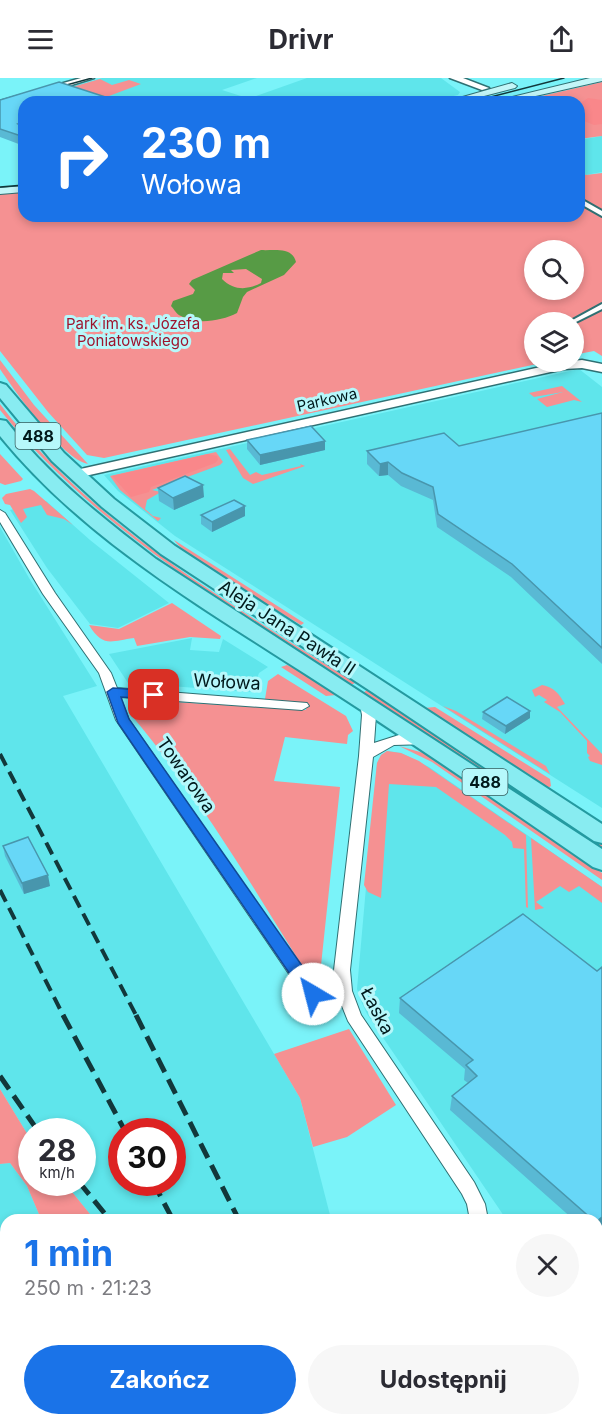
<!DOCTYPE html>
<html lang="pl">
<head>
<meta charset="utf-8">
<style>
  :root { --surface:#fff; --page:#f7f7f7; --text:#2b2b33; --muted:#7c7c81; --accent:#1a73e8 }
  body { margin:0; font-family:Inter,sans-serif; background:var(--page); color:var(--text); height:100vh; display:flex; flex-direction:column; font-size:22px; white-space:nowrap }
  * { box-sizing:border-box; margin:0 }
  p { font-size:20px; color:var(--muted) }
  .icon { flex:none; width:33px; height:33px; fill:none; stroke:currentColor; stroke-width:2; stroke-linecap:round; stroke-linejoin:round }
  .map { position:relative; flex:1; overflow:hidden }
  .side { position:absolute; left:0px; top:1136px; width:603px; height:212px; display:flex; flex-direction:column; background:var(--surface); border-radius:18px 18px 0 0; box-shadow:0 3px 9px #0003 }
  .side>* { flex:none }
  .hud { position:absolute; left:18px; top:18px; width:567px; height:126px; border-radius:18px; box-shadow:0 3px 9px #0003; background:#1a73e8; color:#fff; overflow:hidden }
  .buttons { position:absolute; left:524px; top:162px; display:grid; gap:12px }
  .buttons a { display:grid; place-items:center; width:60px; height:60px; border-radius:50%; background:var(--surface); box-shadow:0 3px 9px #0003; font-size:30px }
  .speed { position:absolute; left:18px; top:1040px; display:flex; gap:12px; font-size:30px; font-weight:700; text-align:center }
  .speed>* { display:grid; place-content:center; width:78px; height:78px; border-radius:50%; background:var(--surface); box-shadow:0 3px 9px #0003; line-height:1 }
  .speed small { font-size:15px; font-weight:400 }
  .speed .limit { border:9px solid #d22; background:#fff; color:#111 }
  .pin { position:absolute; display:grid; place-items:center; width:51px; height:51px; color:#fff; margin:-26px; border-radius:12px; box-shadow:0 3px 9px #0006 }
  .me { position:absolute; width:66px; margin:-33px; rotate:323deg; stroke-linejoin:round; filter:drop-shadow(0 0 4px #0008) }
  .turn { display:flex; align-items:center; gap:21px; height:126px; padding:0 24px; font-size:27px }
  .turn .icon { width:78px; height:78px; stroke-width:2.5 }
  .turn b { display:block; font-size:42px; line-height:51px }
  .round { display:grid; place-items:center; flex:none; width:63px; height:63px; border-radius:32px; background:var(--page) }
  .overview { display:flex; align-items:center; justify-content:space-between; height:102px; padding:0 24px }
  h1 { font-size:36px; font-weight:700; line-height:45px; color:var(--accent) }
  .cta { display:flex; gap:12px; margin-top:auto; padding:12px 24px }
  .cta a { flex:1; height:69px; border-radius:36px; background:var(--accent); color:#fff; font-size:24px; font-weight:700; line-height:69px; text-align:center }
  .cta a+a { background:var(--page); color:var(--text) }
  header { display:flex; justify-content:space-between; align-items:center; height:78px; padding:0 24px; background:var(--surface); font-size:27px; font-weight:700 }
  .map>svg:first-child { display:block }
  .built { fill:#5fe5eb; fill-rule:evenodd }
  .green { fill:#f59192; fill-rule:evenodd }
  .forest { fill:#f9878a }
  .water { fill:#579b45; fill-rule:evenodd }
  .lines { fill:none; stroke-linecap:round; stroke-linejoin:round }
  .pedestrian-casing { stroke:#2f7073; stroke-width:4 }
  .minor-casing { stroke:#2f7073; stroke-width:2 }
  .tertiary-casing { stroke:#2f7073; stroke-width:3 }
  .secondary-casing { stroke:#2f7073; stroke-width:2 }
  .primary-casing { stroke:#249aa0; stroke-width:4 }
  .pedestrian { fill:#fff; fill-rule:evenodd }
  .minor { fill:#fff; fill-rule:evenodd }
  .tertiary { fill:#fff; fill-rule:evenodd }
  .secondary { fill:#c3f6f8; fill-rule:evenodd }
  .primary { fill:#88ecf1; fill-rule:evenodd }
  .tram { stroke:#12383b; stroke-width:1.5 }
  .rail-far1 { stroke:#12383b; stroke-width:4; stroke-dasharray:13 7; stroke-linecap:butt }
  .rail { stroke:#12383b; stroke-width:5; stroke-dasharray:16 8; stroke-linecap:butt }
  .wall { fill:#59b9d4 }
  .shaded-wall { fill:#4896ad }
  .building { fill:#67d7f7; stroke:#4896ad; stroke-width:1.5 }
  .route { fill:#1a73e8; stroke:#114b97; stroke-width:1.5 }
  .labels { text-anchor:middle; stroke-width:6; stroke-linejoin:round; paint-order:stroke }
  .far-park-label { font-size:15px; fill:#9e142d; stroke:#b6f8fb }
  .far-street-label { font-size:15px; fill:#00191b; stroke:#b6f8fb }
  .shield { fill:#b6f8fb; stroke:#375c5e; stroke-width:1.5 }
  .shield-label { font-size:16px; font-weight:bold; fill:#00191b }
  .street-label { font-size:18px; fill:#00191b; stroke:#b6f8fb }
</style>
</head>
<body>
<header><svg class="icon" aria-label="menu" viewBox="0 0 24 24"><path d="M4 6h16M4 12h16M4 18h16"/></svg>Drivr<svg class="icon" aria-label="share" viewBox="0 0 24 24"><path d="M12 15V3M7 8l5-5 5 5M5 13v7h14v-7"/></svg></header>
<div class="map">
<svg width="602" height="1346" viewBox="0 0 602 1346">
  <rect width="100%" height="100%" fill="#7af3f9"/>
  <path class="built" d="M102 0H257L222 12 244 19 228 24H95L59 12Z
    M307 0H441L460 14 458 17 427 24H239Z
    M602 58V94L586 97 579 93V62Z
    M579 291 602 309V730L175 458 118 413 104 397Z
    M46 423 90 462 169 525 118 550 90 546 47 490 10 432Z
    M0 449 29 500 97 608 63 618 300 1020 331 1141H94L64 1104H82V1053H32L31 1062 0 1011ZM122 1053H172V1104H122Z
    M192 560 190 572 219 574 223 561 268 589 259 595 252 614 128 605 109 576Z
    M387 673 401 675 429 689 602 809V1197H597V1142L506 1141 367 936 361 923 357 911 377 685 381 677Z
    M10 1085 27 1108 41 1141 6 1142V1230L0 1227V1086Z
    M149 1341H396L398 1346H140Z"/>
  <path class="green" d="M100 1 112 7 129 2 141 6 101 21 62 12Z
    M602 4V58L579 61V24H516Z
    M579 93 586 97 602 95V278L594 273 573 277V244H534V284H546L104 380 87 377 48 334 0 273V116L24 113V138H579ZM534 172H573V212H534Z
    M0 282 34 327 88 386C62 381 15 313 0 291Z
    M562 308 582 324 574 322 547 329 537 321 563 314 534 319 529 315Z
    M0 326C93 448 229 524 355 605L351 607C226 526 95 450 0 332Z
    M230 371 250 397 256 394 262 397 301 388 300 386 305 388 253 406 243 400 226 372Z
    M216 374 223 384 220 387 152 412 161 414 147 422 145 431 153 438 161 440 158 443 120 412 110 398Z
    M0 376 23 401 21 403 5 407 0 405Z
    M30 411 34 413 73 447 64 441 47 437 41 427 23 431 27 439 21 445 10 427 5 426 2 420 6 416Z
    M174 462 304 545 301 547C279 533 183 478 174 462Z
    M172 525 221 558 220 561 190 559 137 568 134 560C111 563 103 570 89 547L119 551Z
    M287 587 303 595 336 617 326 618 281 589Z
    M278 596 346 638 353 653 348 657 347 666 285 659 274 703 340 709 319 906 309 899C253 809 200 719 132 638L135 624 142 622 306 632 307 625 265 621 268 603Z
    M542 607C554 609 559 616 565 626L557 629 602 676V687L590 683 588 679 590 678 587 675V663L560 634 544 624 547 622 539 617 535 619 532 612Z
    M367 612 602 767V772L363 615Z
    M443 628 456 633 546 688 550 696Z
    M435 629 550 701 551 708 548 710 424 630Z
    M399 668 427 676 602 795V802L432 684Z
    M387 673 401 675 419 683 526 757 528 830 526 829 524 771 513 770 512 764 505 757 436 709 389 706 381 820 368 814 364 807 377 685 381 677Z
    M531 760 602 809V825L579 808 569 814 560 808 536 824 544 830 535 832Z
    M349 951 396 1027 347 1059 313 1069 300 1020 274 976Z
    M0 1011 31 1062 32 1104H64L94 1141H41L27 1108 10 1085 0 1086Z
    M0 1273 6 1277V1341H56V1346H0Z"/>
  <path class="forest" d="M588 20 602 22V46L594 47 579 41V26Z
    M208 376 217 378 218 382 215 385 151 409 149 414 131 419 112 398Z"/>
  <path class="water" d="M261 172C273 173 292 168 296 184L284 197 247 214 243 219 237 235C222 243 196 247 181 238 176 236 175 232 171 228L173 223 193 216 195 212 189 206 192 202ZM246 191 262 201 261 205C248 212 234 213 222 201L223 195H234L231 192Z"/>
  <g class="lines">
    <g class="pedestrian-casing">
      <path id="pedestrian" d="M579 120 602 133V138L579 125Z
        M602 226V231L574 245 569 244Z
        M573 264 580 267V271L573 269Z"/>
    </g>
    <g class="minor-casing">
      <path id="minor" d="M0 432 5 435 55 515 111 595 117 610 307 625 309 628 302 632 120 619 129 642 314 907 325 915H337L334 892 359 678 362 637 360 626 367 622 374 626 376 637 374 665 399 657 427 660 429 663 427 666 394 667 373 679 350 892 352 913 361 937 474 1104 485 1126 488 1142H470L467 1126 462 1116 348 943 342 928 316 925 302 915 116 642 99 595 43 516 0 444Z
        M597 1219 602 1221V1259L597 1257Z"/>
    </g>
    <g class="tertiary-casing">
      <path id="tertiary" d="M81 0H94L0 29V23Z
        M450 0H463L489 10 482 12Z
        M582 282 602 286V294L582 290 564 291 76 400 69 396 76 392 563 284Z
        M597 1214 602 1215V1239L597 1238Z
        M0 1246 6 1248V1273L0 1271Z"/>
    </g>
    <g class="secondary-casing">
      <path id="secondary" d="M590 0H602V3L509 24H492Z
        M512 5 517 8 515 10 461 24H445Z
        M24 108V114L0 116V110Z"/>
    </g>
    <g class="primary-casing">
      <path id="primary" d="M0 305 6 307 64 375 114 421 175 468 602 746V765L594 763 372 614 161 476 102 429 52 383 0 320Z
        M0 342 6 343C48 397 102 440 156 481L602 771V792L593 789C499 724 404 659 307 597 198 527 83 460 0 358Z"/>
    </g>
    <use href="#pedestrian" class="pedestrian"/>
    <use href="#minor" class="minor"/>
    <use href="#tertiary" class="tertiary"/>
    <use href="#secondary" class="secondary"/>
    <use href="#primary" class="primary"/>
    <path class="tram" d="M52 11 92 0
      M471 24 564 0
      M0 109 24 107"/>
    <path class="rail-far1" d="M0 676 137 939
      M0 812 64 939"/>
    <path class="rail" d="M63 937 125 1053
      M136 937 239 1142
      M0 998 38 1053
      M79 1104 110 1142
      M153 1104 173 1142
      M256 1341 259 1346
      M280 1341 283 1346
      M341 1341 343 1346"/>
  </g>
  <path class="wall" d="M0 22 24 24V68L0 59Z
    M602 335V586L511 499 437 449 433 422 401 408 388 397 379 398 367 386V373L459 368Z
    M247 362 325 363V372L260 387 247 371Z
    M158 410 204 419 174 432 159 423Z
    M201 437 245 438 212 454 201 446Z
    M483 634 530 640 505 656 482 641Z
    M3 768 50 808 24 816 5 778Z
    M523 836 602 1150 597 1155V1142H574L450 1032 452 1018 468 1005 464 1002 465 991 399 935 400 920Z"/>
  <path class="shaded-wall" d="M325 363V372L260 387V377Z
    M388 384V397L379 398 380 386Z
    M203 407 204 419 174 432 173 420Z
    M245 428V438L212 454V444Z
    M530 633V640L505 656 506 648Z
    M48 797 50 808 24 816 22 805Z
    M602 1139V1150L597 1155V1143Z"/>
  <path class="building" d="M59 4 121 24H24V44L18 46 24 49V59L0 51V22Z
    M602 335V570L512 486 438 436 433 409 402 395 388 384 380 386 367 373 444 355 459 368Z
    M311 348 325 363 260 377 247 362Z
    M185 398 203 407 173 420 158 410Z
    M234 422 245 428 212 444 201 437Z
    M507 619 530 633 506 648 483 634Z
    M28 759 48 797 22 805 3 768Z
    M523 836 597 893 602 889V1139L597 1143V1142H593L452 1018 477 998 466 987 473 982 400 920Z"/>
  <path class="route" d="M113 610 154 613 160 617 154 621 121 619 129 641 319 912 321 916 319 921 313 923 307 921 118 645 107 614Z"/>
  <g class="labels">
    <g class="far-park-label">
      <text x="133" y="251">Park im. ks. Józefa<tspan x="133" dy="17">Poniatowskiego</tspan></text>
    </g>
    <g class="far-street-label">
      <text transform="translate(327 322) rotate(-13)" y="5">Parkowa</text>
    </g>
    <g class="shield">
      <rect x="15.5" y="345" width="45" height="26" rx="4.5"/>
      <rect x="462.5" y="691" width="45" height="26" rx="4.5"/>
    </g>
    <g class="shield-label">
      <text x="38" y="364">488</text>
      <text x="485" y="710">488</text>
    </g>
    <g class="street-label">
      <text transform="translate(287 550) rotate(33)" y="6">Aleja Jana Pawła II</text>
      <text transform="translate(227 604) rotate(3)" y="6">Wołowa</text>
      <text transform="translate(186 697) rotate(55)" y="6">Towarowa</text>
      <text transform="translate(377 933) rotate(62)" y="6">Łaska</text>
    </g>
  </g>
</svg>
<div class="buttons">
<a><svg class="icon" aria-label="search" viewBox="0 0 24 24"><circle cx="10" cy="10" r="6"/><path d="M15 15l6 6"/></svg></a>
<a><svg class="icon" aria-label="layers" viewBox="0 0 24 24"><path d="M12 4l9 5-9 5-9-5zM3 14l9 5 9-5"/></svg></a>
</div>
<div class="speed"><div>28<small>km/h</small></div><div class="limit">30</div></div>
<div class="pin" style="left:154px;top:617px;background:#d93025"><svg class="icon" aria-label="arrive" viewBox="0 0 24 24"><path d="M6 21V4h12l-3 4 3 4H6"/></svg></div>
<svg class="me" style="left:313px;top:916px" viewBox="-20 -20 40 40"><circle r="19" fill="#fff"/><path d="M0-13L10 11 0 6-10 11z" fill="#1a73e8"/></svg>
<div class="hud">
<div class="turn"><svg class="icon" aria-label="right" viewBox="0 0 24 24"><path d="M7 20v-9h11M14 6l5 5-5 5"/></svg><div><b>230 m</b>Wołowa</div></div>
</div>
<section class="side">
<div class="overview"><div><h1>1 min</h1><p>250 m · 21:23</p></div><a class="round"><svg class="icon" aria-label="close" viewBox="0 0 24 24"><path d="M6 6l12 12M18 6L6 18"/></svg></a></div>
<div class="cta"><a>Zakończ</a><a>Udostępnij</a></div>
</section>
</div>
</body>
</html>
